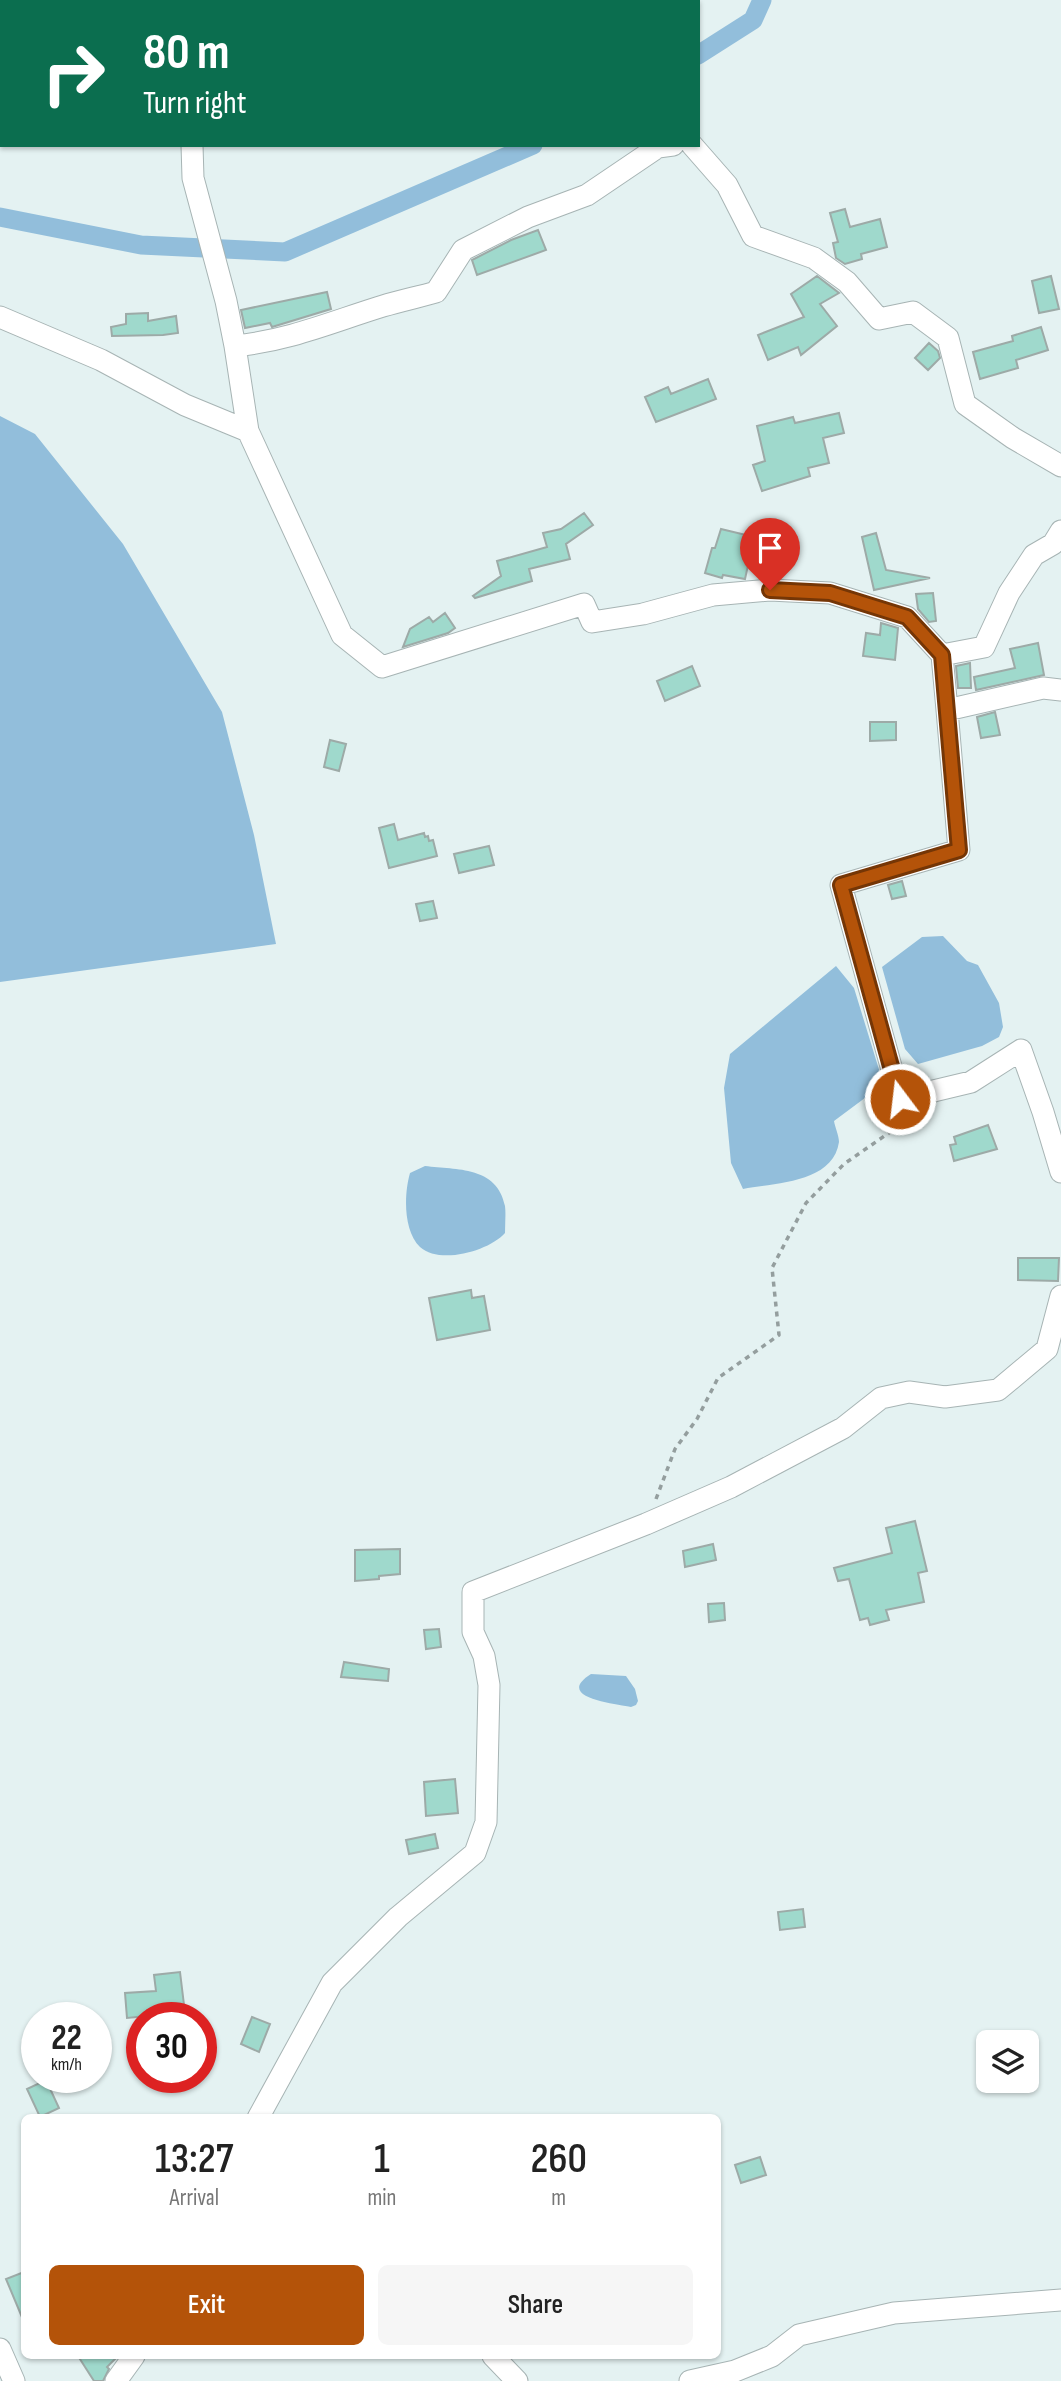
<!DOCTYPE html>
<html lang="en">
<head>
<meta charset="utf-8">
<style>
  :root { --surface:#fff; --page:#f6f6f6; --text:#222; --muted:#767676; --accent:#b45309 }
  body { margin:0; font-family:"Sofia Sans Condensed",sans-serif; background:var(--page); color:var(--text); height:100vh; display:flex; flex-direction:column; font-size:26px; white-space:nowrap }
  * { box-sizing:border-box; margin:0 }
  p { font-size:23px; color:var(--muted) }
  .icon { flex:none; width:38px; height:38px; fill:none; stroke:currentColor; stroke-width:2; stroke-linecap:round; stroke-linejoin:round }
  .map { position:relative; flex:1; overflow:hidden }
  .details { position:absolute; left:21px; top:2114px; width:700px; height:245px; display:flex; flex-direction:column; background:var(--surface); border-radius:10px; box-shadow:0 2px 5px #0004 }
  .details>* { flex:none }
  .banner { position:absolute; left:0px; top:0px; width:700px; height:147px; box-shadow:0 2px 5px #0004; background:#0b6e4f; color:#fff; overflow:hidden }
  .tools { position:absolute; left:976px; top:2030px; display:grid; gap:14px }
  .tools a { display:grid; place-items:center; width:63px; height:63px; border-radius:10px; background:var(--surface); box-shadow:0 2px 5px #0004; font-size:35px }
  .speed { position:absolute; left:21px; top:2002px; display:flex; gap:14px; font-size:35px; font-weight:700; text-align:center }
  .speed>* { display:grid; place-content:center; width:91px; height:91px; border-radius:50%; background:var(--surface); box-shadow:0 2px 5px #0004; line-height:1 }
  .speed small { font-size:18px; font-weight:400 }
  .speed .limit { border:10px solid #d22; background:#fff; color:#111 }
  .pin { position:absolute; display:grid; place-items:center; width:60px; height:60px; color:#fff; margin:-72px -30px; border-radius:50% 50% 50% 0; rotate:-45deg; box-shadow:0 0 7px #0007 }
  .pin .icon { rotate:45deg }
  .me { position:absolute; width:77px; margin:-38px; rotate:345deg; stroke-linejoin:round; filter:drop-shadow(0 0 5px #0008) }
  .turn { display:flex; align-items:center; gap:24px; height:147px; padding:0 28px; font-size:32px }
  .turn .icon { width:91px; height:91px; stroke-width:2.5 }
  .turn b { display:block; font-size:49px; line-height:60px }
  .eta { display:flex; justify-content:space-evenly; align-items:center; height:119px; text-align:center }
  .eta b { font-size:42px; font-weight:600; line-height:49px }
  .button { display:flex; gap:14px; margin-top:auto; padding:14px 28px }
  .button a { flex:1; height:80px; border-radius:10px; background:var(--accent); color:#fff; font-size:28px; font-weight:600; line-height:80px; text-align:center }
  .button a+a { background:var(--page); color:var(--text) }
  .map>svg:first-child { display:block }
  .water { fill:#92bedb }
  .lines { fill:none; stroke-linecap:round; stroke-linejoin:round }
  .canal { stroke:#92bedb; stroke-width:19 }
  .building { fill:#9fd9cc; stroke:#9daaa7; stroke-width:2 }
  .minor-casing { stroke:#a7b4b4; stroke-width:23 }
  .path { stroke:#949e9e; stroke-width:3.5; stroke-dasharray:5 5; stroke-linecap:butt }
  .minor { stroke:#fff; stroke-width:21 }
  .route-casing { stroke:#753606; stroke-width:18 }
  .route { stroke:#b45309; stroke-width:12 }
</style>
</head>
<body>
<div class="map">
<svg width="1061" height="2381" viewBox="0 0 1061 2381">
  <rect width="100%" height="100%" fill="#e4f2f2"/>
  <path class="water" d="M0 0H159L160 2H2V47Z
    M0 416 35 434 123 544 222 712 254 835 276 944 0 982Z
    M943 936 967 961 978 965 999 1003 1003 1027 999 1037 982 1046 918 1064 905 1049 882 967 922 937Z
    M836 966 854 988 881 1076V1086L834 1121C835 1127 839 1136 839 1142 833 1183 775 1183 743 1189L731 1163 724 1088 730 1054Z
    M425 1166C457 1170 497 1166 505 1206 506 1214 505 1224 505 1233 489 1251 440 1265 420 1247 403 1230 404 1194 410 1173Z
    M591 1674 626 1676 635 1689 638 1701 636 1705 631 1707C617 1704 553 1698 591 1674Z"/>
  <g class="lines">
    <path class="canal" d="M698 55 753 20 762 0
      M0 217 141 245 285 252 533 145"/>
  </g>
  <path class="building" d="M845 209 850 227 880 219 887 247 861 254 862 259 845 264 836 258 833 243 838 242 830 213Z
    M538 230 546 250 477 275 472 260 511 240Z
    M817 276 839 293 820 304 837 326 801 355 798 347 768 360 758 335 804 317 791 294Z
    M1051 276 1059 309 1039 313 1032 281Z
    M327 292 331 309 272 327 270 323 245 328 241 310Z
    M148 313V321L176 316 178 333 163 335 112 336 111 327 126 324V314Z
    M1041 327 1048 350 1016 360 1018 368 980 379 973 352 1013 341 1012 336Z
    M929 343 938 351 940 358 928 370 915 358Z
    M708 379 716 399 656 422 645 397 668 387 671 394Z
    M839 413 844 433 823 438 829 463 808 468 810 476 762 491 753 465 765 461 757 426 793 417 795 423Z
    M584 513 593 525 566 544 570 559 529 569 532 581 475 598 473 596 501 576 497 561 547 547 543 533 561 529Z
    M721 529 746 535 742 553 750 556 745 579 723 575 722 578 705 573 712 548H715Z
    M876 533 886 570 930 578 874 590 862 537Z
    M933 593 936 621 929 622 918 609 916 594Z
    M445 613 455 628 448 633 403 647 410 629 429 617 433 622Z
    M881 623 898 628 895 660 863 656 866 633 880 635Z
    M1038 643 1044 675 976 690 974 677 1015 668 1010 649Z
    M970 663 971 688H958L956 666Z
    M692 666 700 686 665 701 657 681Z
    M995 712 1000 735 981 738 977 717Z
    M870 722H896V740L870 741Z
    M330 740 346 744 339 771 324 767Z
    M394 824 398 840 424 833 425 837 428 836 429 841 433 840 437 856 389 868 379 828Z
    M489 846 494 865 459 873 454 854Z
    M902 881 906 896 892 899 888 885Z
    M433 901 437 918 420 921 416 904Z
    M988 1125 997 1149 954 1161 950 1145 956 1144 954 1137Z
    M1018 1258H1059L1058 1281 1018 1280Z
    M471 1290 472 1298 484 1296 490 1330 437 1340 429 1298Z
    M915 1521 927 1571 918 1573 924 1602 886 1610 889 1620 870 1625 868 1618 860 1620 849 1579 838 1581 834 1568 892 1553 886 1528Z
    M713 1544 716 1560 685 1567 683 1551Z
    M400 1549V1574L379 1576V1579L355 1581V1550Z
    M724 1603 725 1620 709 1622 708 1604Z
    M439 1629 441 1647 426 1649 424 1630Z
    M344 1662 389 1669 388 1681 341 1677Z
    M455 1779 458 1813 426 1816 424 1782Z
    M435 1834 438 1848 409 1854 406 1840Z
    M803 1909 805 1927 780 1930 778 1912Z
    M180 1972 184 2005 147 2010V2016L127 2018 125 1993 156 1991 154 1975Z
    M252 2017 270 2024 259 2052 241 2044Z
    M46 2080 59 2108 40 2117 27 2089Z
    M760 2157 766 2175 741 2183 735 2165Z
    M24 2272V2322L6 2279Z
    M78 2356H118L107 2367 109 2369 103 2381H94Z"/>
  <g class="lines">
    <g class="minor-casing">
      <path id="minor" d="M180 0V2
        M409 2 412 0
        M0 82 2 83
        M192 145 193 178 226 301 235 346 248 431 342 635 382 667 584 604 592 622 643 614 713 595 770 590 830 593 907 617 942 655 947 710
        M692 145 727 185 753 236 814 258 847 282 879 319 913 312 948 338 965 404 1013 438 1061 466
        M0 317 101 360 185 405 248 431
        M235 346C291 340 331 322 383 306 400 301 418 297 436 292L463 250 528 217 587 195 658 147 673 145
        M942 655 984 647 1009 593 1034 555 1053 544 1061 531
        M1061 690 1043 688 947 710 959 850 841 885 900 1099 971 1082 1021 1050 1043 1112 1061 1172
        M258 2118 332 1983 398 1917 475 1853 486 1822 489 1685 484 1656 473 1632V1592L646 1524 731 1487 843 1428 881 1398 909 1392 945 1397 998 1390 1047 1349 1061 1296
        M0 2349 14 2381
        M493 2356 517 2381
        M116 2381 134 2356
        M690 2381 735 2371 772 2356 799 2335 894 2313 1061 2300"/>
    </g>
    <path class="path" d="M656 1499 675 1449 697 1419 718 1378 779 1335 772 1268 806 1203 844 1164 896 1128 900 1116"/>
    <use href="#minor" class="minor"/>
  </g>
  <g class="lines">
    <g class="route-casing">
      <path id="route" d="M770 590 830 593 907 617 942 655 959 850 841 885 900 1099"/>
    </g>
    <use href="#route" class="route"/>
  </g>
</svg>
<div class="tools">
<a><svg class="icon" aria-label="layers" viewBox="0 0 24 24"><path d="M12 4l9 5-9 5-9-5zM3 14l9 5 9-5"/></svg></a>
</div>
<div class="speed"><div>22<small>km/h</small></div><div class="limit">30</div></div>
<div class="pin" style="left:770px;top:590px;background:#d93025"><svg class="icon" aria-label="arrive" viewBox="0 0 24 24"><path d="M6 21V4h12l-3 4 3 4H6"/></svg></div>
<svg class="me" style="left:900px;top:1099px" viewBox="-20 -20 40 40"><circle r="17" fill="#b45309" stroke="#fff" stroke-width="3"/><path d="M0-11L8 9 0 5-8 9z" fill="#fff"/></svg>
<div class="banner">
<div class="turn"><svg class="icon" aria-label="right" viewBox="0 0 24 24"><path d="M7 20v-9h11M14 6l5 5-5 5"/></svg><div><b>80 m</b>Turn right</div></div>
</div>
<section class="details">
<div class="eta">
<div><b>13:27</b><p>Arrival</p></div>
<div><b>1</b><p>min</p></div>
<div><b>260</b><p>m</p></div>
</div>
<div class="button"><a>Exit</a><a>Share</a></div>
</section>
</div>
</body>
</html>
